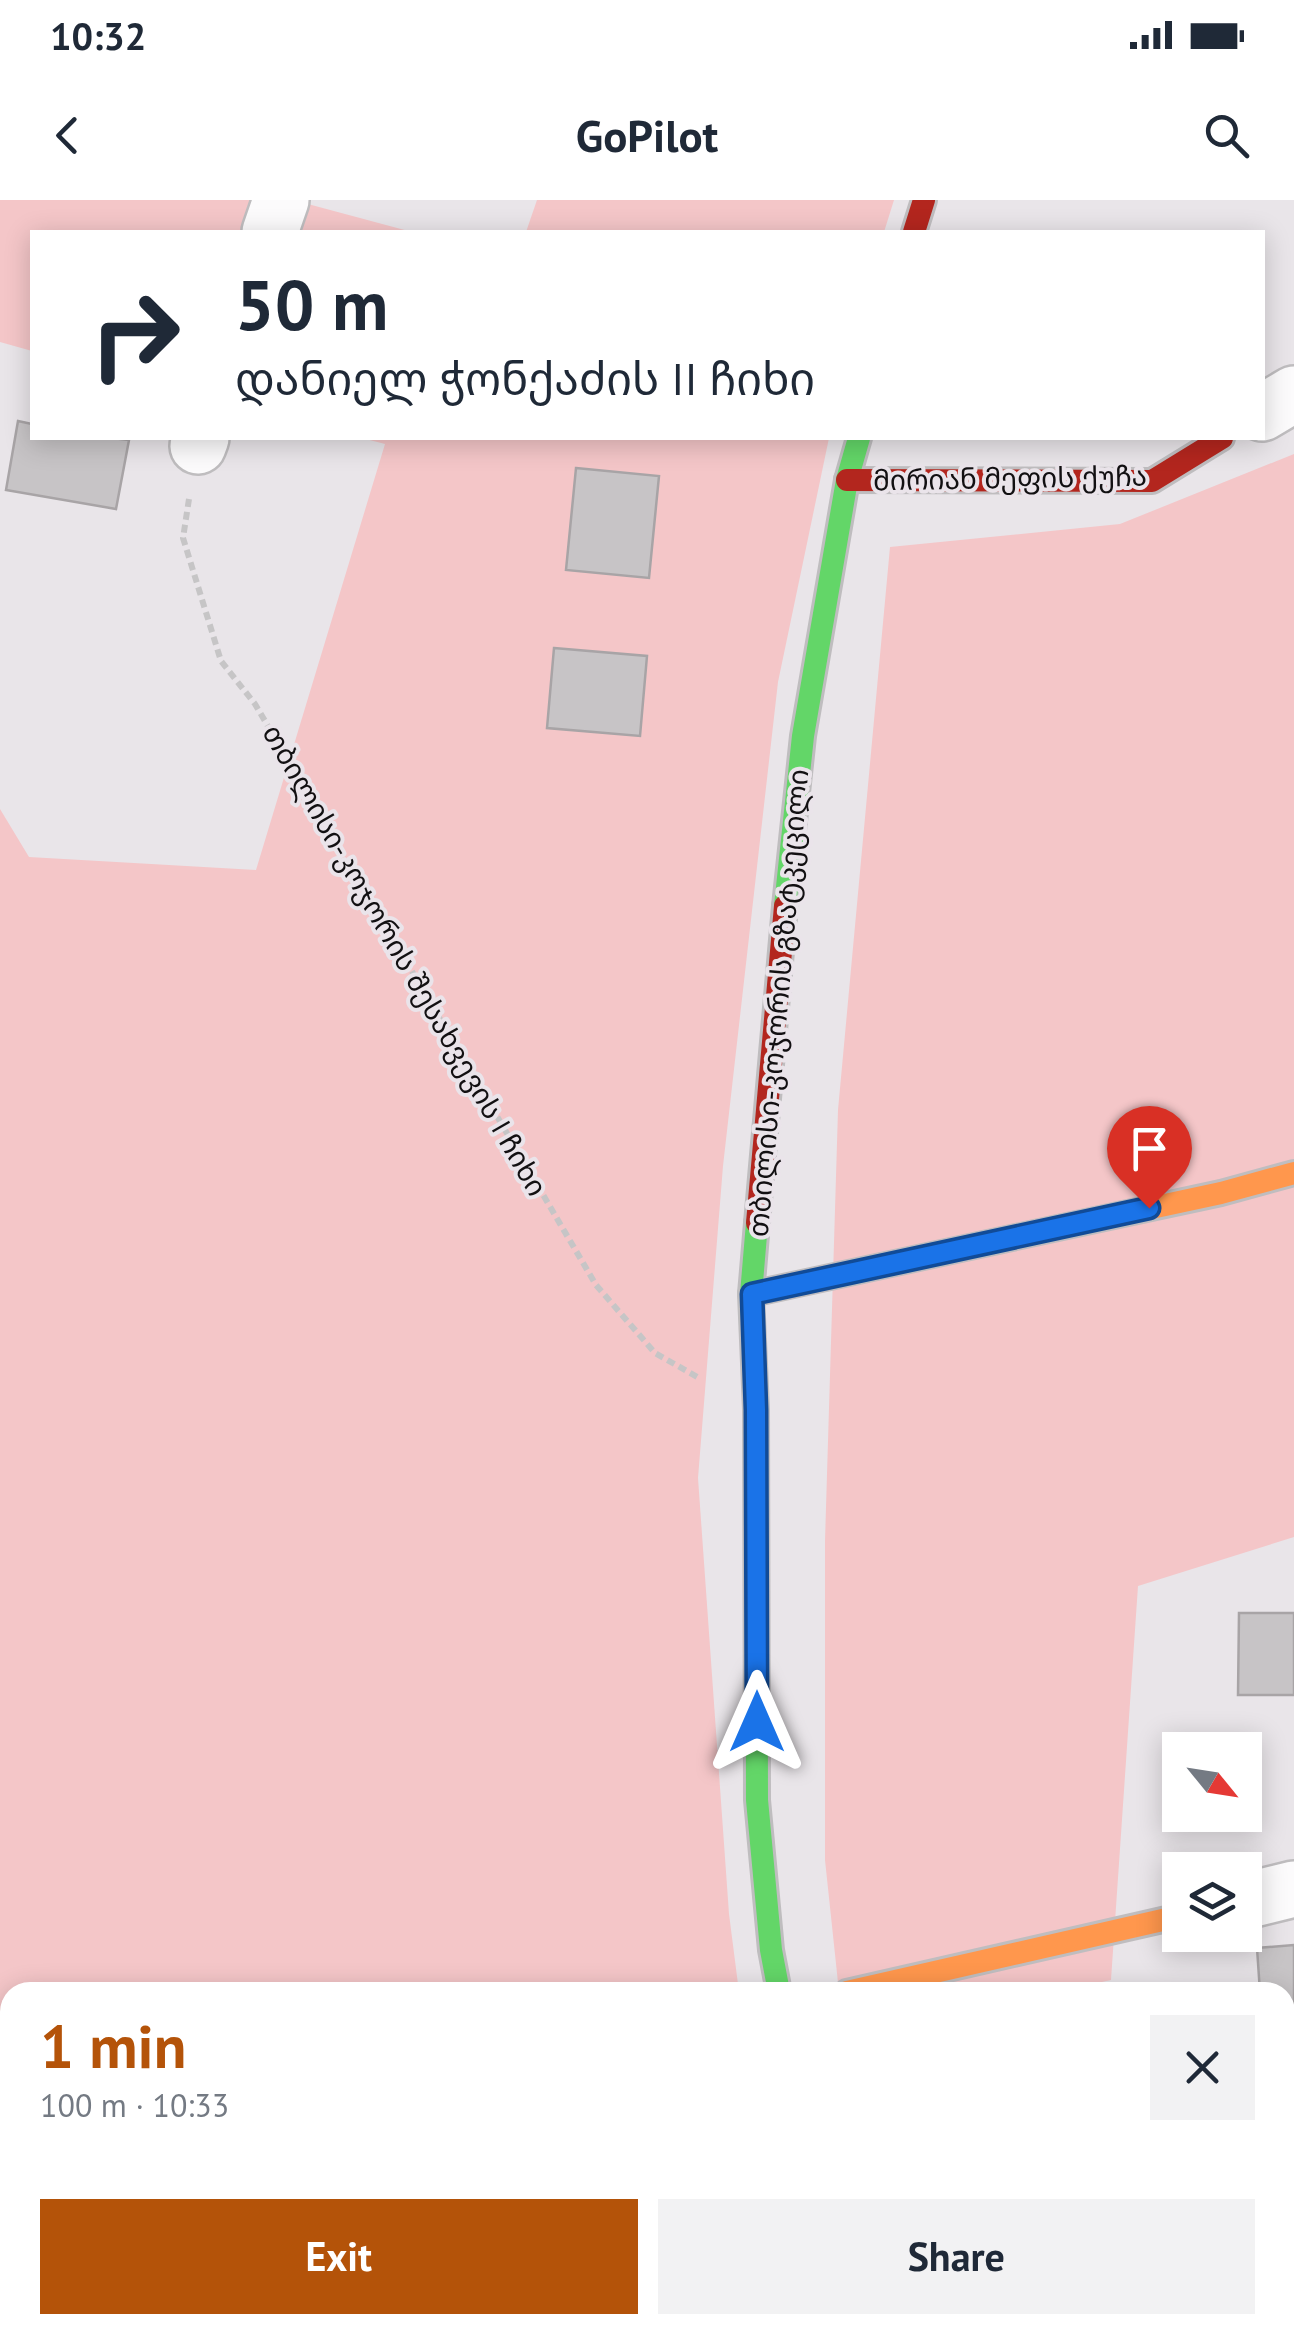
<!DOCTYPE html>
<html lang="en">
<head>
<meta charset="utf-8">
<style>
  :root { --surface:#fff; --page:#f2f2f3; --text:#1f2937; --muted:#747a83; --accent:#b45309 }
  body { margin:0; font-family:"PT Sans","Noto Sans Georgian",sans-serif; background:var(--page); color:var(--text); height:100vh; display:flex; flex-direction:column; font-size:38px; white-space:nowrap }
  * { box-sizing:border-box; margin:0 }
  p { font-size:32px; color:var(--muted) }
  .icon { flex:none; width:55px; height:55px; fill:none; stroke:currentColor; stroke-width:2; stroke-linecap:round; stroke-linejoin:round }
  .map { position:relative; flex:1; overflow:hidden }
  .drawer { position:absolute; left:0px; top:1782px; width:1295px; height:352px; display:flex; flex-direction:column; background:var(--surface); border-radius:30px 30px 0 0; box-shadow:0 5px 25px #0003 }
  .drawer>* { flex:none }
  .top-card { position:absolute; left:30px; top:30px; width:1235px; height:210px; border-radius:0px; box-shadow:0 5px 25px #0003; background:#fff; color:var(--text); overflow:hidden }
  .needle { width:65px; rotate:120deg }
  .buttons { position:absolute; left:1162px; top:1532px; display:grid; gap:20px }
  .buttons a { display:grid; place-items:center; width:100px; height:100px; border-radius:0px; background:var(--surface); box-shadow:0 5px 25px #0003; font-size:50px }
  .pin { position:absolute; display:grid; place-items:center; width:85px; height:85px; color:#fff; margin:-102px -42px; border-radius:50% 50% 50% 0; rotate:-45deg; box-shadow:0 0 10px #0007 }
  .pin .icon { rotate:45deg }
  .me { position:absolute; width:110px; margin:-55px; rotate:0deg; stroke-linejoin:round; filter:drop-shadow(0 0 8px #0008) }
  .turn { display:flex; align-items:center; gap:35px; height:210px; padding:0 40px; font-size:45px }
  .turn .icon { width:130px; height:130px; stroke-width:2.5 }
  .turn b { display:block; font-size:70px; line-height:85px }
  .round { display:grid; place-items:center; flex:none; width:105px; height:105px; border-radius:0px; background:var(--page) }
  .headline { display:flex; align-items:center; justify-content:space-between; height:170px; padding:0 40px }
  h1 { font-size:60px; font-weight:600; line-height:75px; color:var(--accent) }
  .action { display:flex; gap:20px; margin-top:auto; padding:20px 40px }
  .action a { flex:1; height:115px; border-radius:0px; background:var(--accent); color:#fff; font-size:40px; font-weight:600; line-height:115px; text-align:center }
  .action a+a { background:var(--page); color:var(--text) }
  .status { display:flex; justify-content:space-between; align-items:center; height:70px; padding:0 50px; background:var(--surface); direction:ltr }
  .status svg { height:28px; fill:currentColor }
  header { display:flex; justify-content:space-between; align-items:center; height:130px; padding:0 40px; background:var(--surface); font-size:45px; font-weight:600 }
  .map>svg:first-child { display:block }
  .built { fill:#ded6de }
  .green { fill:#f4c6c8 }
  .building { fill:#c7c4c6; stroke:#a8a4a6; stroke-width:2.5 }
  .lines { fill:none; stroke-linecap:round; stroke-linejoin:round }
  .lane-casing { stroke:#bfbdbf; stroke-width:38 }
  .street-casing { stroke:#bfbdbf; stroke-width:60 }
  .fast-casing { stroke:#bfbdbf; stroke-width:28 }
  .slow-casing { stroke:#bfbdbf; stroke-width:28 }
  .jam-casing { stroke:#bfbdbf; stroke-width:28 }
  .path { stroke:#c6c5c6; stroke-width:6; stroke-dasharray:8 5; stroke-linecap:butt }
  .lane { stroke:#fcfbfc; stroke-width:32 }
  .street { stroke:#fcfbfc; stroke-width:55 }
  .fast { stroke:#63d668; stroke-width:22 }
  .slow { stroke:#ff974d; stroke-width:22 }
  .jam { stroke:#b3261e; stroke-width:22 }
  .route-casing { stroke:#114b97; stroke-width:25 }
  .route { stroke:#1a73e8; stroke-width:18 }
  .labels { text-anchor:middle; stroke-width:8; stroke-linejoin:round; paint-order:stroke }
  .street-label { font-size:28px; fill:#121012; stroke:#eae4ea }
</style>
</head>
<body>
<div class="status"><b>10:32</b><svg viewBox="0 0 49 12"><path d="M0 12V9h3v3zM5 12V6h3v6zM10 12V3h3v9zM15 12V0h3v12zM26 1h20v11H26zM47 4h2v5h-2z"/></svg></div>
<header><svg class="icon" aria-label="back" viewBox="0 0 24 24"><path d="M15 5l-7 7 7 7"/></svg>GoPilot<svg class="icon" aria-label="search" viewBox="0 0 24 24"><circle cx="10" cy="10" r="6"/><path d="M15 15l6 6"/></svg></header>
<div class="map">
<svg width="1294" height="2133" viewBox="0 0 1294 2133">
  <rect width="100%" height="100%" fill="#e9e5e9"/>
  <path class="built" d="M660 2125H928L945 2133H661Z"/>
  <path class="green" d="M0 0H293L412 32H32V151L0 142Z
    M537 0H894L884 32H526Z
    M362 238H829L778 482 723 966 698 1278 729 1714 739 1792H10V2125H660L661 2133H0V609L29 657 256 670 385 244Z
    M1294 254V1337L1138 1386 1111 1780 1057 1792H839L825 1660V1341L838 910 890 347 1120 324Z"/>
  <path class="building" d="M18 221 32 224V238H112L129 240 116 309 6 290Z
    M576 268 659 276 649 378 566 370Z
    M554 448 647 456 640 536 547 528Z
    M1239 1413H1294V1495H1238Z
    M1294 1745V1861H1285V1792H1260L1257 1748Z"/>
  <g class="lines">
    <g class="lane-casing">
      <path id="lane" d="M756 2125V2133
        M158 2133 197 2125"/>
    </g>
    <g class="street-casing">
      <path id="street" d="M270 32 281 0
        M1262 213 1294 194
        M198 246 201 238
        M1245 1701 1294 1689"/>
    </g>
    <g class="fast-casing">
      <path id="fast" d="M785 706 803 536 847 280 859 238
        M757 1023 751 1094 756 1210 757 1600 771 1750 779 1792"/>
    </g>
    <g class="slow-casing">
      <path id="slow" d="M751 1094 1221 993 1294 973
        M847 1792 1180 1716
        M1046 2125 1062 2133"/>
    </g>
    <g class="jam-casing">
      <path id="jam" d="M914 32 924 0
        M847 280 1152 281 1222 238
        M757 1023 785 706"/>
    </g>
    <path class="path" d="M189 299 183 338 221 461 255 504 596 1085 655 1153 699 1178"/>
    <use href="#lane" class="lane"/>
    <use href="#street" class="street"/>
    <use href="#fast" class="fast"/>
    <use href="#slow" class="slow"/>
    <use href="#jam" class="jam"/>
  </g>
  <g class="lines">
    <g class="route-casing">
      <path id="route" d="M757 1522 756 1210 752 1094 1149 1008"/>
    </g>
    <use href="#route" class="route"/>
  </g>
  <g class="labels">
    <g class="street-label">
      <text transform="translate(1010 278) rotate(-1)" y="10">მირიან მეფის ქუჩა</text>
      <text transform="translate(405 760) rotate(60)" y="10">თბილისი-კოჯორის შესახვევის I ჩიხი</text>
      <text transform="translate(778 803) rotate(-85)" y="10">თბილისი-კოჯორის გზატკეცილი</text>
    </g>
  </g>
</svg>
<div class="buttons">
<a><svg class="needle" viewBox="-14 -14 28 28"><path d="M0-13l5 13h-10z" fill="#e53935"/><path d="M0 13l5-13h-10z" fill="#747a83"/></svg></a>
<a><svg class="icon" aria-label="layers" viewBox="0 0 24 24"><path d="M12 4l9 5-9 5-9-5zM3 14l9 5 9-5"/></svg></a>
</div>
<div class="pin" style="left:1149px;top:1008px;background:#d93025"><svg class="icon" aria-label="arrive" viewBox="0 0 24 24"><path d="M6 21V4h12l-3 4 3 4H6"/></svg></div>
<svg class="me" style="left:757px;top:1522px" viewBox="-20 -20 40 40"><path d="M0-17L14 15 0 8-14 15z" fill="#1a73e8" stroke="#fff" stroke-width="4"/></svg>
<div class="top-card">
<div class="turn"><svg class="icon" aria-label="right" viewBox="0 0 24 24"><path d="M7 20v-9h11M14 6l5 5-5 5"/></svg><div><b>50 m</b>დანიელ ჭონქაძის II ჩიხი</div></div>
</div>
<section class="drawer">
<div class="headline"><div><h1>1 min</h1><p>100 m · 10:33</p></div><a class="round"><svg class="icon" aria-label="close" viewBox="0 0 24 24"><path d="M6 6l12 12M18 6L6 18"/></svg></a></div>
<div class="action"><a>Exit</a><a>Share</a></div>
</section>
</div>
</body>
</html>
